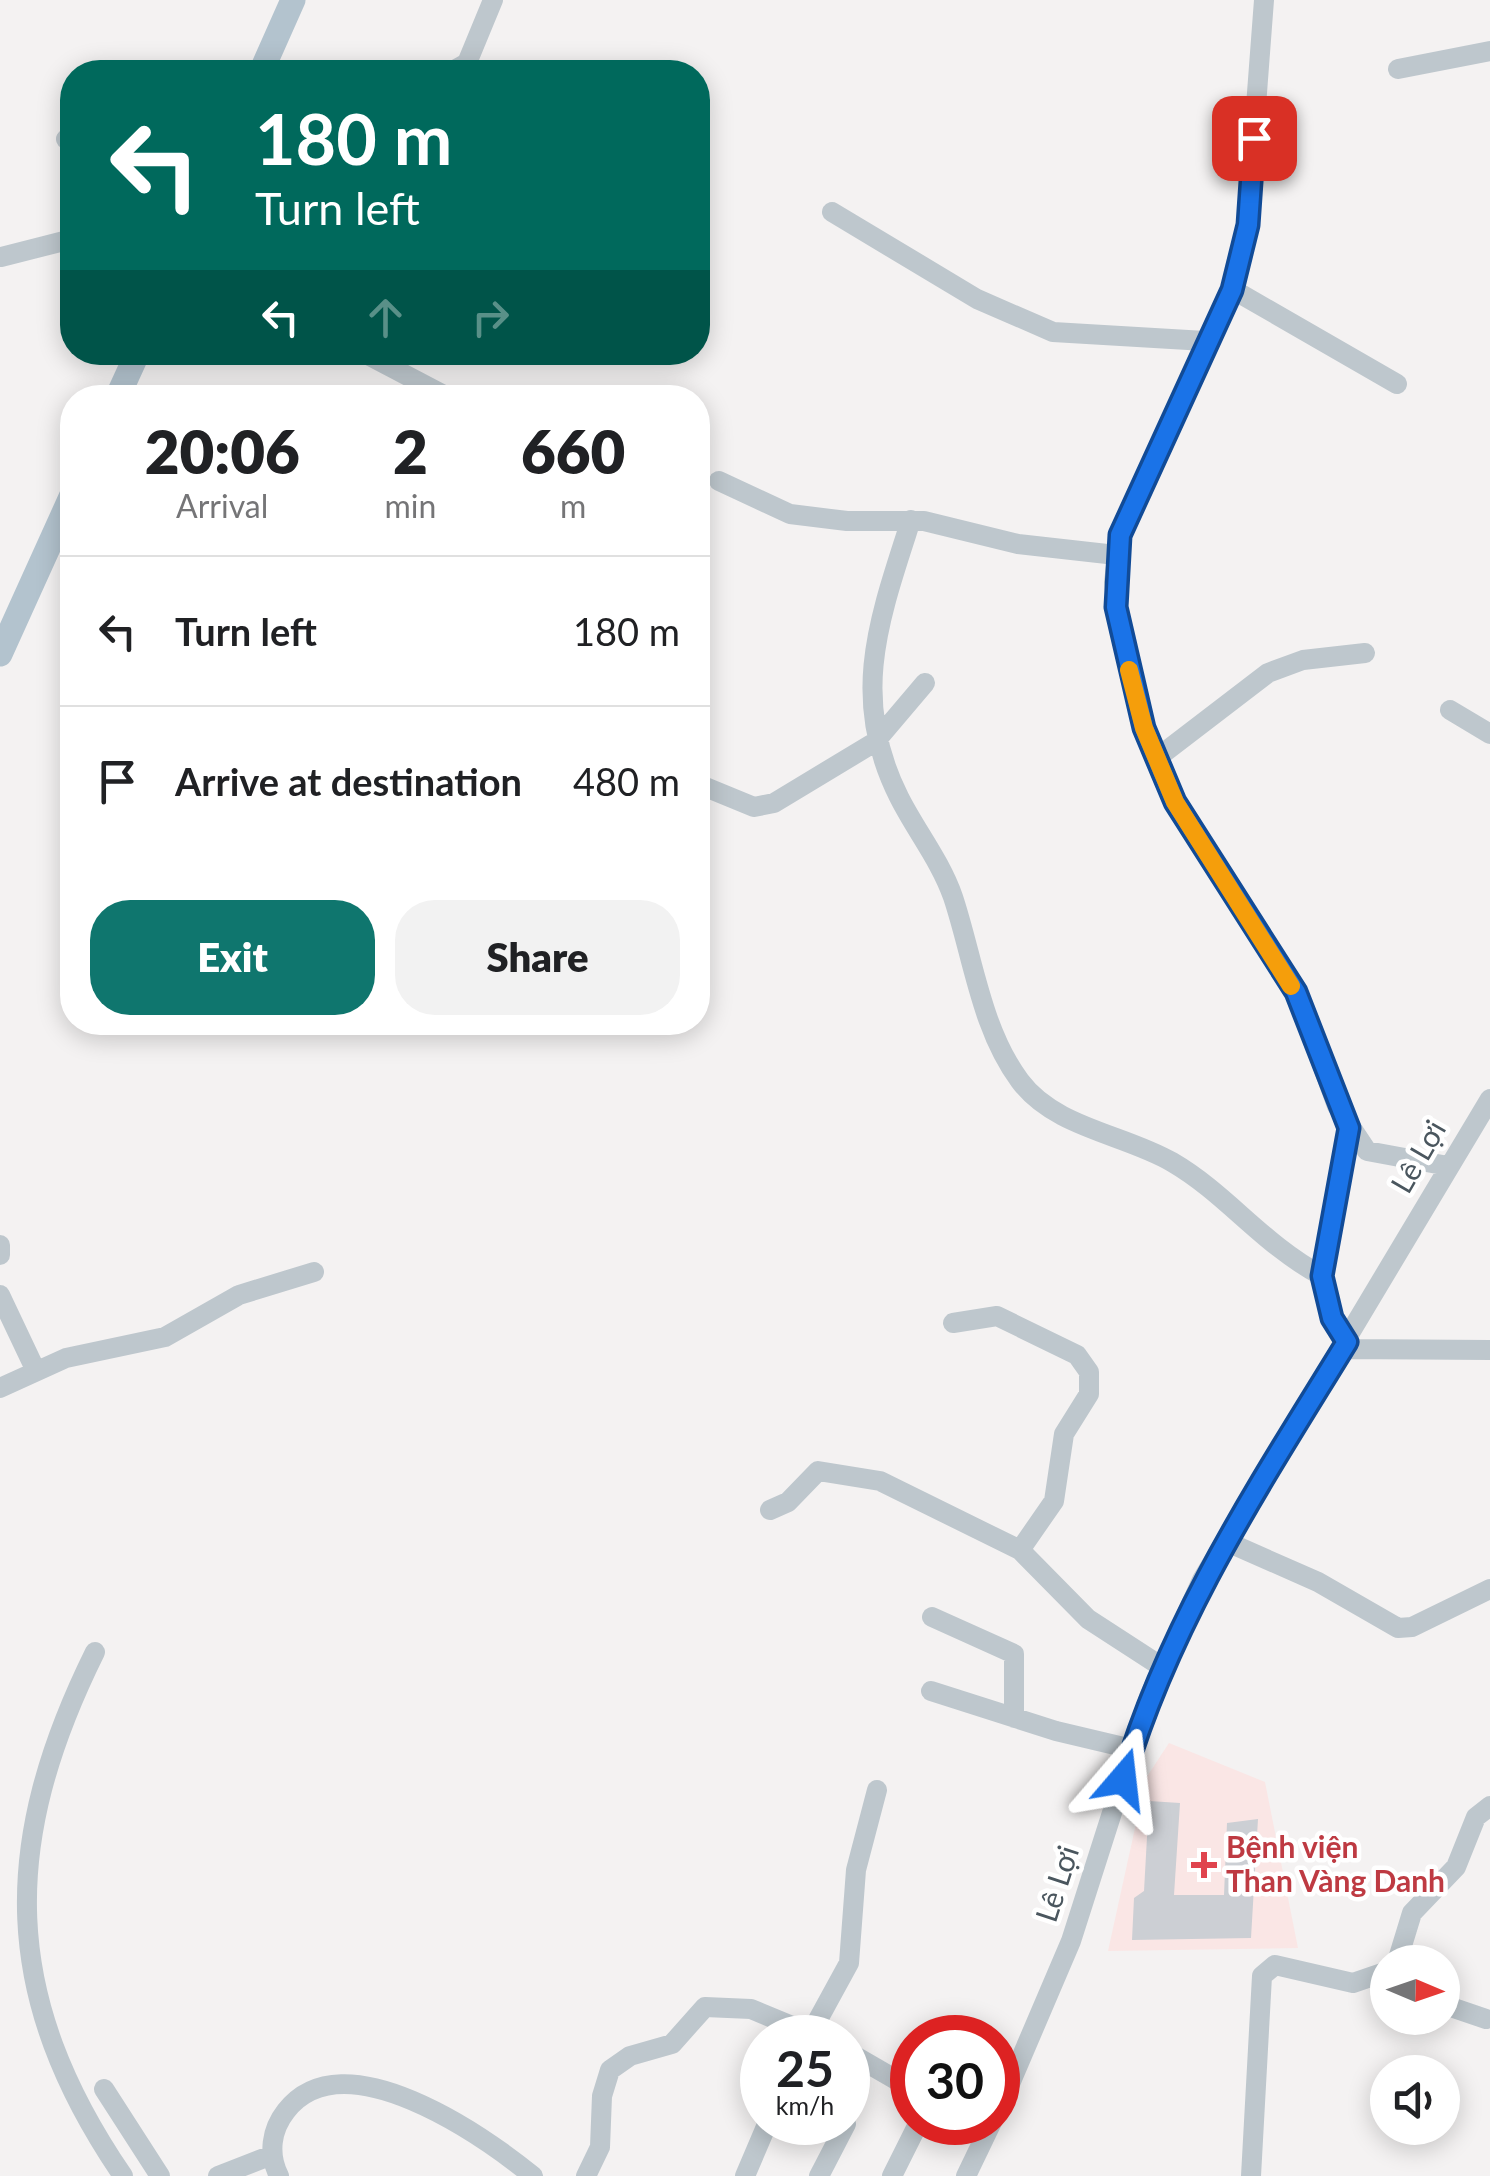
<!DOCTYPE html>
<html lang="en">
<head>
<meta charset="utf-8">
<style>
  :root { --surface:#fff; --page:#f2f2f2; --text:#202124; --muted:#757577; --line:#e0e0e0; --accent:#0f766e }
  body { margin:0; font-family:Lato,sans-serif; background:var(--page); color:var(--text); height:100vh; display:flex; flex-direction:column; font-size:38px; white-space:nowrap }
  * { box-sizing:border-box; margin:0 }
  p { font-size:32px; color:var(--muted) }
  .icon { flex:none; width:55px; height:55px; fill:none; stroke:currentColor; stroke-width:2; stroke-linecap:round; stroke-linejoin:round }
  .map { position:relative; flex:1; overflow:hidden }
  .panel { position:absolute; left:60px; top:385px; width:650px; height:650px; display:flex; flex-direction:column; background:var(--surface); border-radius:40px; box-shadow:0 5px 25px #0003 }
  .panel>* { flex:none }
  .guide { position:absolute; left:60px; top:60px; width:650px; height:305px; border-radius:40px; box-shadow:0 5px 25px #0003; background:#00695c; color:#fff; overflow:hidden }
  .needle { width:65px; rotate:92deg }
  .fabs { position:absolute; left:1370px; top:1945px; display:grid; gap:20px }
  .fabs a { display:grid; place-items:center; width:90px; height:90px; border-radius:50%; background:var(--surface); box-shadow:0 5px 25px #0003; font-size:50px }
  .speed { position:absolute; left:740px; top:2015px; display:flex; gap:20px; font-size:50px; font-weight:700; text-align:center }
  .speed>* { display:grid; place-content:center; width:130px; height:130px; border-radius:50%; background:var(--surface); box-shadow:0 5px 25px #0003; line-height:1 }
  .speed small { font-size:25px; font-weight:400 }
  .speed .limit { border:15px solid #d22; background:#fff; color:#111 }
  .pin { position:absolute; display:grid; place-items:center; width:85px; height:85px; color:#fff; margin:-42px; border-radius:20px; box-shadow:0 5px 15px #0006 }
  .me { position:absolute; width:110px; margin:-55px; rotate:17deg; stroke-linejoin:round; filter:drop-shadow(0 0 8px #0008) }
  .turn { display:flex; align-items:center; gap:35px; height:210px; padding:0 30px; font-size:45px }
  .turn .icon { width:130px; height:130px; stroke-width:2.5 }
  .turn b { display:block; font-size:70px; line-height:85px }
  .lanes { display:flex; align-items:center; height:95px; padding:0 30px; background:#0003; justify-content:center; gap:50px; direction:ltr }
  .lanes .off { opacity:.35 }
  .eta { display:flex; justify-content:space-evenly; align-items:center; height:170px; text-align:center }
  .eta b { font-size:60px; font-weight:800; line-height:70px }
  .cta { display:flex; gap:20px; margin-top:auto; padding:20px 30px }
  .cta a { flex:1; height:115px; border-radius:40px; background:var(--accent); color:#fff; font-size:40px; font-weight:800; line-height:115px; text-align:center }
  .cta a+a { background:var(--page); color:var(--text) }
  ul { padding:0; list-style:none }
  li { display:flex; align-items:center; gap:30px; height:150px; padding:0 30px; border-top:2px solid var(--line) }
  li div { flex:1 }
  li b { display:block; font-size:38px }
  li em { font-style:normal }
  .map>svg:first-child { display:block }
  .medical { fill:#fae6e5 }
  .building { fill:#cccfd4 }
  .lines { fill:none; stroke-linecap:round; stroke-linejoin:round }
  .minor { stroke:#bec7cd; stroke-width:20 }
  .major { stroke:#b3c3ce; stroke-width:25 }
  .route-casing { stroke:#114b97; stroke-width:25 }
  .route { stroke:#1a73e8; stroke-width:18 }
  .slow { stroke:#f59e0b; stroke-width:18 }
  .health-dot { fill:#e0444e; stroke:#fff; stroke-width:4 }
  .labels { text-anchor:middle; stroke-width:9; stroke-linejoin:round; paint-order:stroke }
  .street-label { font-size:30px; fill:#4a565e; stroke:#fff }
  .health-label { font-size:30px; font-weight:bold; fill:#be3a42; stroke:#fff; text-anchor:start }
</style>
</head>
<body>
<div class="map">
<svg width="1490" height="2176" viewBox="0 0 1490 2176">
  <rect width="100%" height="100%" fill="#f4f2f2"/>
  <path class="medical" d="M1169 1743 1265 1782 1298 1948 1108 1951 1146 1778Z"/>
  <path class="building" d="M1149 1801 1180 1803 1174 1895H1224L1227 1823 1258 1819 1251 1938 1132 1940 1134 1898 1144 1891Z"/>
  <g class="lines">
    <path class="minor" d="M1264 0 1247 225 1232 289 1120 535 1114 582 1119 629 1144 728 1175 802 1296 992 1337 1106 1367 1151 1448 1166
      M1398 69 1490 51
      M451 72 467 63 493 0
      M66 139 72 142
      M832 212 977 299 1053 332 1205 341
      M1 257 72 239
      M1232 289 1397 384
      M362 352 442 394
      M719 481 790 514 847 521H924L1018 544 1116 555
      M911 520C879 619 849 698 899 797 916 831 940 860 953 897 973 957 981 1029 1020 1081 1055 1128 1124 1134 1172 1162 1227 1194 1262 1244 1322 1276
      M1450 710 1490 734
      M1157 758 1268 673 1303 660 1365 653
      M698 784 754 807 774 803 875 742 925 683
      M0 1245V1255
      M0 1295 35 1369
      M953 1323 997 1316 1077 1355 1089 1372V1394L1064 1434 1054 1501 1020 1550
      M1347 1342 1331 1319 1322 1276 1349 1128
      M1343 1349 1490 1350
      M0 1388 66 1358 165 1337 239 1295 314 1272
      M770 1510 788 1502 818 1471 880 1481 1020 1550 1088 1619 1162 1667
      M1225 1541 1318 1582 1398 1628 1412 1627 1490 1589
      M932 1617 1014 1654V1718
      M95 1652C0 1844 0 1996 123 2176
      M931 1691 1056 1731 1132 1749
      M1397 1962 1412 1913 1456 1867 1476 1817 1490 1806
      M1442 2004 1486 2019
      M808 2038 849 1963 856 1870 877 1790
      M848 2052 912 2089
      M104 2089 160 2176
      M998 2112 1071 1941 1149 1697 1202 1580 1490 1099
      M218 2176 272 2155
      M279 2176C268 2154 271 2130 286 2111 343 2037 482 2135 533 2176
      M586 2176 600 2147 602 2096 610 2070 630 2056 672 2044 705 2007 751 2009 821 2038
      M745 2176 768 2122
      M819 2176 846 2124
      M892 2176 919 2122
      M966 2176 992 2122
      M1251 2176 1262 1976 1275 1965 1353 1983 1388 1971"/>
    <path class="major" d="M261 72 293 0
      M117 398 138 352
      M0 654 72 495"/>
  </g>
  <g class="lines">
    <g class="route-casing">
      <path id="route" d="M1123 1779C1171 1618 1260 1484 1347 1342L1332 1318 1322 1276 1349 1128 1296 992 1175 802 1144 728 1116 607 1120 535 1232 290 1248 225 1254 138"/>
    </g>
    <use href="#route" class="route"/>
    <path class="slow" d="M1129 670 1144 728 1175 802 1291 986"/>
  </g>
  <path class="health-dot" d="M1199 1850h10v10h10v10h-10v10h-10v-10h-10v-10h10z"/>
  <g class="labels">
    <g class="street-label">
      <text transform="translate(1419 1157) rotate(-60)" y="10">Lê Lợi</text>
      <text transform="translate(1058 1884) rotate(-72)" y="10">Lê Lợi</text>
    </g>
    <g class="health-label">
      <text x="1226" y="1858">Bệnh viện<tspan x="1226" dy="34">Than Vàng Danh</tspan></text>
    </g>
  </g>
</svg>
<div class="fabs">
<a><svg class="needle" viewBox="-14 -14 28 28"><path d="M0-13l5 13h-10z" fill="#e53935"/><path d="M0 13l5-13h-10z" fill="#757577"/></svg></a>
<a><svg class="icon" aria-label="sound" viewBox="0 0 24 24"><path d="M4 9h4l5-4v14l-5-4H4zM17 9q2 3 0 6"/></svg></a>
</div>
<div class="speed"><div>25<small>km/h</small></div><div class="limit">30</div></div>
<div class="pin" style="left:1254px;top:138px;background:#d93025"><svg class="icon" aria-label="arrive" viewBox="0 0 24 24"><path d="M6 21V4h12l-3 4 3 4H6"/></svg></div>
<svg class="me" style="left:1123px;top:1779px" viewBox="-20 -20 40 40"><path d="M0-17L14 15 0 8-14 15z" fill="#1a73e8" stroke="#fff" stroke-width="4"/></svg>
<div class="guide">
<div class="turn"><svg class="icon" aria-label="left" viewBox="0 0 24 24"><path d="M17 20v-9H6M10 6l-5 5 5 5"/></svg><div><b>180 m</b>Turn left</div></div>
<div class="lanes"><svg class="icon" aria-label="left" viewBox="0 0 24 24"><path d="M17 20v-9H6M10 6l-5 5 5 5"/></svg><svg class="icon off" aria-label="ahead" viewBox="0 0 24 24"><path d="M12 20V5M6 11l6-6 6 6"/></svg><svg class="icon off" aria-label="right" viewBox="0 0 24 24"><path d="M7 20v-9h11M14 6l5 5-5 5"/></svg></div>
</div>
<section class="panel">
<div class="eta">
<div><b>20:06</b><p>Arrival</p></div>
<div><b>2</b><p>min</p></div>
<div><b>660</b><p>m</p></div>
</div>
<ul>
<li><svg class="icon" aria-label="left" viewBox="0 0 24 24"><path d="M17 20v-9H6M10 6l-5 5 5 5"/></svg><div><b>Turn left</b></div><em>180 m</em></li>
<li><svg class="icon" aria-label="arrive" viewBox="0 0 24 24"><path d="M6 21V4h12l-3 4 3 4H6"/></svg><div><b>Arrive at destination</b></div><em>480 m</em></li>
</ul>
<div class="cta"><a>Exit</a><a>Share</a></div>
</section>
</div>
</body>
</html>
